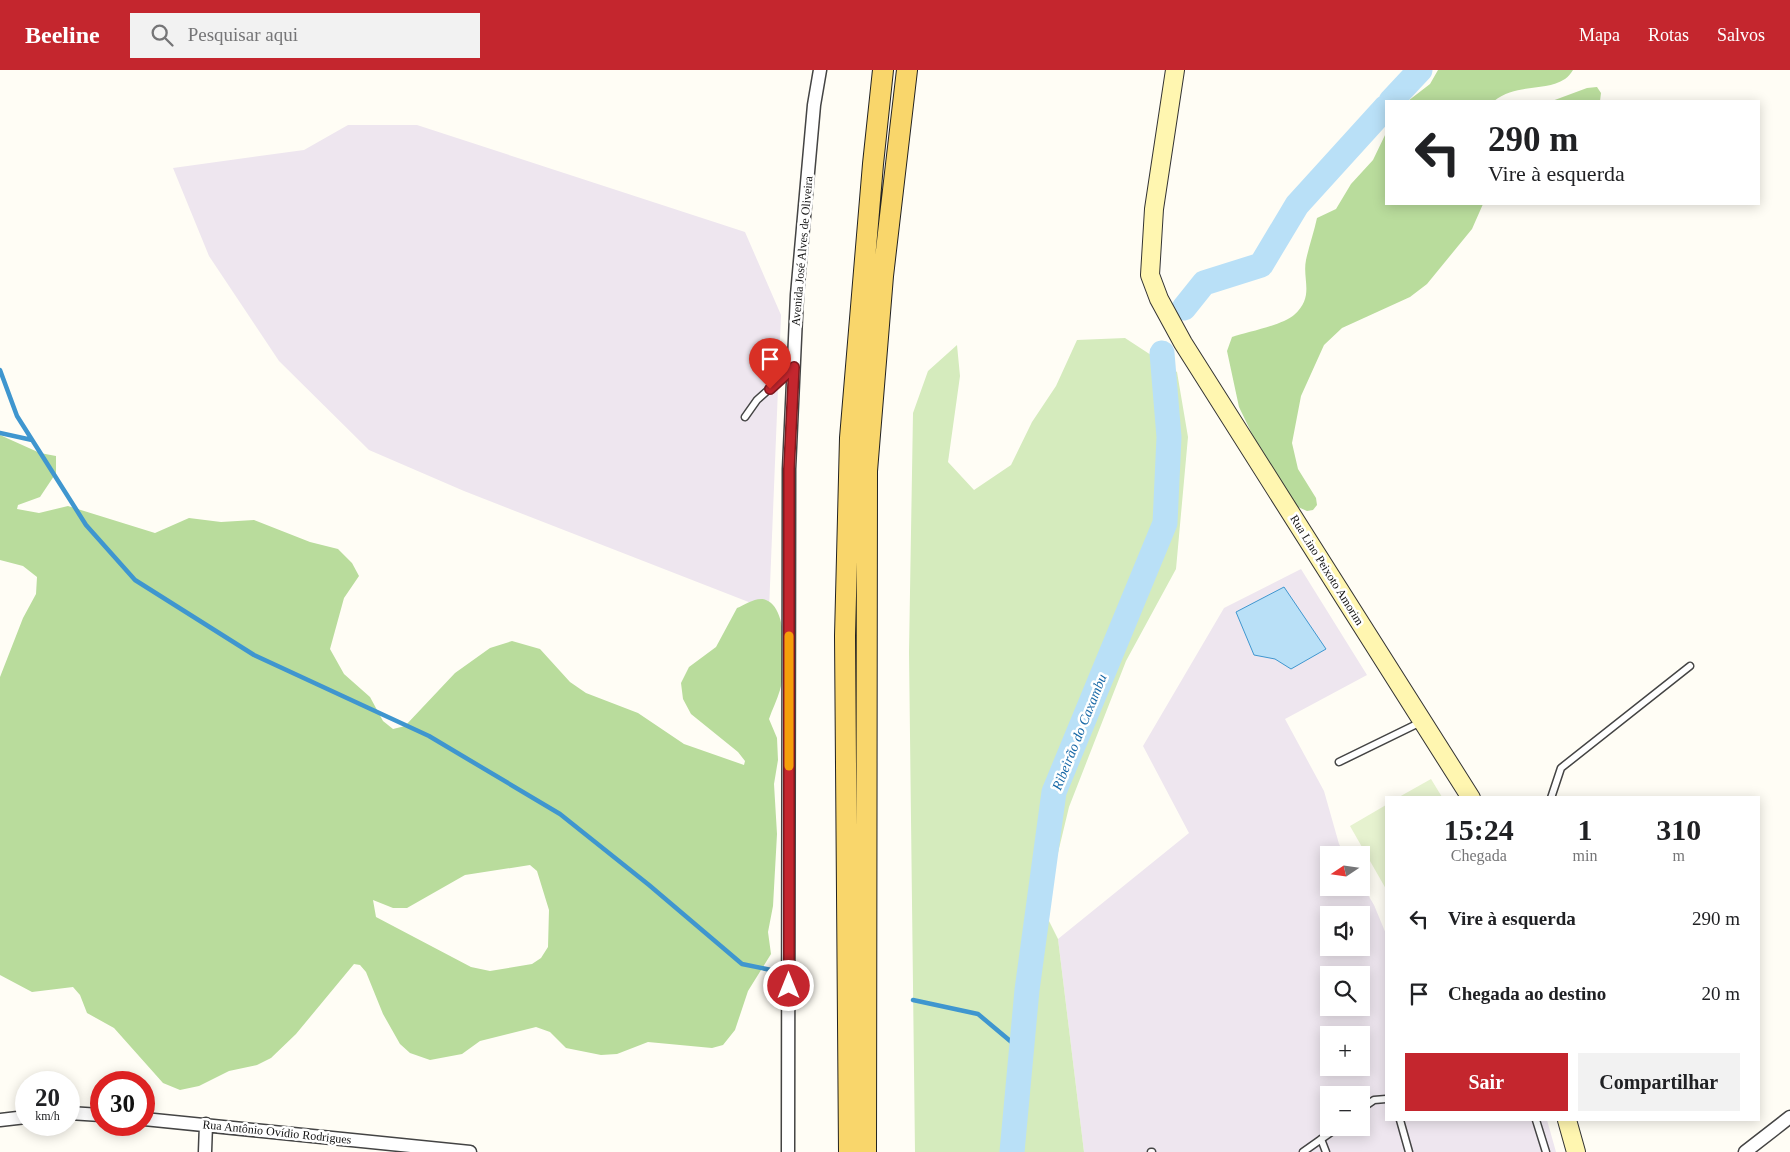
<!DOCTYPE html>
<html lang="pt">
<head>
<meta charset="utf-8">
<style>
  :root { --surface:#fff; --page:#f2f2f2; --text:#202124; --muted:#757577; --accent:#c4262e }
  body { margin:0; font-family:"Times New Roman",serif; background:var(--page); color:var(--text); height:100vh; display:flex; flex-direction:column; font-size:19px; white-space:nowrap }
  * { box-sizing:border-box; margin:0 }
  p { font-size:16px; color:var(--muted) }
  .icon { flex:none; width:28px; height:28px; fill:none; stroke:currentColor; stroke-width:2; stroke-linecap:round; stroke-linejoin:round }
  .map { position:relative; flex:1; overflow:hidden }
  .sheet { position:absolute; left:1385px; top:726px; width:375px; height:325px; display:flex; flex-direction:column; background:var(--surface); border-radius:0px; box-shadow:0 2px 12px #0003 }
  .sheet>* { flex:none }
  .hud { position:absolute; left:1385px; top:30px; width:375px; height:105px; border-radius:0px; box-shadow:0 2px 12px #0003; background:#fff; color:var(--text); overflow:hidden }
  .needle { width:32px; rotate:257deg }
  .fabs { position:absolute; left:1320px; top:776px; display:grid; gap:10px }
  .fabs a { display:grid; place-items:center; width:50px; height:50px; border-radius:0px; background:var(--surface); box-shadow:0 2px 12px #0003; font-size:25px }
  .speed { position:absolute; left:15px; top:1001px; display:flex; gap:10px; font-size:25px; font-weight:700; text-align:center }
  .speed>* { display:grid; place-content:center; width:65px; height:65px; border-radius:50%; background:var(--surface); box-shadow:0 2px 12px #0003; line-height:1 }
  .speed small { font-size:12px; font-weight:400 }
  .speed .limit { border:8px solid #d22; background:#fff; color:#111 }
  .pin { position:absolute; display:grid; place-items:center; width:42px; height:42px; color:#fff; margin:-51px -21px; border-radius:50% 50% 50% 0; rotate:-45deg; box-shadow:0 0 5px #0007 }
  .pin .icon { rotate:45deg }
  .me { position:absolute; width:55px; margin:-28px; rotate:0deg; stroke-linejoin:round; filter:drop-shadow(0 0 4px #0008) }
  .turn { display:flex; align-items:center; gap:18px; height:105px; padding:0 20px; font-size:22px }
  .turn .icon { width:65px; height:65px; stroke-width:2.5 }
  .turn b { display:block; font-size:35px; line-height:42px }
  .eta { display:flex; justify-content:space-evenly; align-items:center; height:85px; text-align:center }
  .eta b { font-size:30px; font-weight:800; line-height:35px }
  .primary-button { display:flex; gap:10px; margin-top:auto; padding:10px 20px }
  .primary-button a { flex:1; height:58px; border-radius:0px; background:var(--accent); color:#fff; font-size:20px; font-weight:800; line-height:58px; text-align:center }
  .primary-button a+a { background:var(--page); color:var(--text) }
  ul { padding:0; list-style:none }
  li { display:flex; align-items:center; gap:15px; height:75px; padding:0 20px }
  li div { flex:1 }
  li b { display:block; font-size:19px }
  li em { font-style:normal }
  header { display:flex; align-items:center; gap:30px; box-sizing:border-box; height:70px; padding:0 25px; background:var(--accent); color:#fff }
  header strong { font-size:24px }
  nav { display:flex; gap:28px; margin-inline-start:auto; font-size:18px }
  .search { width:350px; height:45px; background:var(--page); display:flex; align-items:center; gap:12px; box-sizing:border-box; padding:0 18px; border-radius:0px; color:var(--muted); font-size:19px }
  .map>svg:first-child { display:block }
  .industrial { fill:#eee6ef; fill-rule:evenodd }
  .green { fill:#d5ebbd }
  .forest { fill:#b9dc9c; fill-rule:evenodd }
  .pitch { fill:#e6f2cf }
  .water { fill:#b9e0f7; stroke:#3f96cf }
  .lines { fill:none; stroke-linecap:round; stroke-linejoin:round }
  .stream { stroke:#3f96cf; stroke-width:4.5 }
  .river { stroke:#b9e0f7; stroke-width:25 }
  .lane-casing { stroke:#444; stroke-width:9 }
  .street-casing { stroke:#444; stroke-width:15 }
  .secondary-casing { stroke:#333; stroke-width:20 }
  .primary-casing { stroke:#222; stroke-width:22 }
  .lane { stroke:#fff; stroke-width:6 }
  .street { stroke:#fff; stroke-width:12 }
  .secondary { stroke:#fff6b0; stroke-width:18 }
  .primary { stroke:#f9d66b; stroke-width:20 }
  .route-casing { stroke:#7f191e; stroke-width:12 }
  .route { stroke:#c4262e; stroke-width:9 }
  .slow { stroke:#f59e0b; stroke-width:9 }
  .labels { text-anchor:middle; stroke-width:5; stroke-linejoin:round; paint-order:stroke }
  .street-label { font-size:12px; fill:#111; stroke:#fff }
  .water-label { font-size:14px; font-style:italic; fill:#1768a6; stroke:#fff }
</style>
</head>
<body>
<header>
<strong>Beeline</strong>
<div class="search"><svg class="icon" aria-label="search" viewBox="0 0 24 24"><circle cx="10" cy="10" r="6"/><path d="M15 15l6 6"/></svg>Pesquisar aqui</div>
<nav><a>Mapa</a><a>Rotas</a><a>Salvos</a></nav>
</header>
<div class="map">
<svg width="1790" height="1082" viewBox="0 0 1790 1082">
  <rect width="100%" height="100%" fill="#fffdf5"/>
  <path class="industrial" d="M348 55H417L745 162 781 245 769 540 464 421 369 380 279 291 209 186 173 98 304 80Z
    M1301 499 1367 605 1285 649 1324 721 1339 774 1345 785H1329V818H1361V813L1374 835 1386 864V1050H1547L1556 1082H1084L1058 869 1189 763 1143 676 1224 538ZM1329 845H1361V878H1329ZM1329 905H1361V938H1329ZM1329 965H1361V998H1329ZM1329 1025H1361V1058H1329Z"/>
  <path class="green" d="M1125 268 1177 302 1188 367 1176 499 1126 591 1069 737 1044 841 1058 869 1084 1082H915L909 582 913 343 928 301 957 275 960 306 948 392 974 420 1011 395 1032 352 1056 316 1077 270Z"/>
  <path class="forest" d="M1438 0H1573C1571 3 1568 7 1565 9 1545 22 1517 13 1494 31H1408L1430 14Z
    M1597 17 1601 23 1600 31H1552L1587 18Z
    M1386 63V134H1483L1472 159 1427 214 1410 227 1342 258 1324 275 1301 326 1292 373 1298 399 1316 428 1317 435 1313 440 1307 441 1298 437 1269 399 1239 337 1227 281 1232 267C1247 262 1283 255 1294 245 1315 226 1302 210 1306 190 1309 176 1314 162 1317 148L1336 139 1351 114 1373 90Z
    M0 365 40 383 56 386V403L40 427 18 435 17 439 39 443 68 436 155 463 189 448 221 452 254 450 310 472 338 479 352 493 359 506 344 528 330 579 344 604 370 627 383 651 393 659 405 656 455 603 490 578 512 571 540 579 570 612 586 623 638 643 684 674 744 695 745 691 738 682 691 644 683 629 681 613 689 597 716 577 737 538C745 535 757 526 766 530 789 538 786 601 780 620 777 630 772 640 769 649L777 668 778 690 774 714 777 764 773 836 768 862 771 884 748 921 735 960 723 975 712 978 648 972 617 984 601 985 566 978 550 962 536 957 480 971 462 984 430 990 410 983 400 974 383 944 366 902 360 895 354 894 296 964 271 988 257 995 229 1001 199 1016 180 1020 163 1013 114 958 87 943 80 925 73 917 32 922 0 905V607L23 548 36 524 37 507 23 496 0 490ZM530 795 537 801 549 840 548 877 541 888 532 894 490 901 471 897 376 847 373 830 393 838H407L465 805Z"/>
  <path class="pitch" d="M1431 709 1442 727H1399Z
    M1386 735V819L1350 756Z"/>
  <path class="water" d="M1284 517 1326 579 1291 599 1275 589 1254 585 1236 542Z"/>
  <g class="lines">
    <path class="stream" d="M0 300 17 346 86 455 135 510 254 585 429 666 560 744 649 815 742 894 776 901
      M0 363 32 370
      M913 930 978 944 1021 980"/>
    <path class="river" d="M1391 31 1420 0
      M1184 238 1204 213 1261 195 1297 135 1386 37
      M1012 1082 1027 920 1054 722 1165 453 1169 367 1162 283"/>
    <g class="lane-casing">
      <path id="lane" d="M745 347 757 330 793 298
        M1339 692 1421 652
        M1551 728 1561 698 1690 596
        M1361 1039 1374 1030 1386 1029
        M1400 1050 1409 1082
        M1536 1050 1546 1082
        M1321 1069 1326 1082
        M1151 1082H1152
        M1303 1082 1337 1058"/>
    </g>
    <g class="street-casing">
      <path id="street" d="M69 1043 101 1045
        M144 1049 470 1082
        M0 1050 26 1047
        M205 1082 206 1054
        M788 1082 789 399 797 225 814 35 820 0
        M1745 1082 1790 1047"/>
    </g>
    <g class="secondary-casing">
      <path id="secondary" d="M1175 0 1154 139 1150 205 1159 229 1183 273 1471 728
        M1567 1050 1576 1082"/>
    </g>
    <g class="primary-casing">
      <path id="primary" d="M849 1082 845 566 850 368 873 94 883 0
        M866 1082 867 401 883 206 907 0"/>
    </g>
    <use href="#lane" class="lane"/>
    <use href="#street" class="street"/>
    <use href="#secondary" class="secondary"/>
    <use href="#primary" class="primary"/>
  </g>
  <g class="lines">
    <g class="route-casing">
      <path id="route" d="M770 319 794 297 789 399V916"/>
    </g>
    <use href="#route" class="route"/>
    <path class="slow" d="M789 696V566"/>
  </g>
  <g class="labels">
    <g class="street-label">
      <text transform="translate(802 181) rotate(-85)" y="4">Avenida José Alves de Oliveira</text>
      <text transform="translate(1327 500) rotate(58)" y="4">Rua Lino Peixoto Amorim</text>
      <text transform="translate(277 1062) rotate(6)" y="4">Rua Antônio Ovídio Rodrigues</text>
    </g>
    <g class="water-label">
      <text transform="translate(1079 662) rotate(-68)" y="5">Ribeirão do Caxambu</text>
    </g>
  </g>
</svg>
<div class="fabs">
<a><svg class="needle" viewBox="-14 -14 28 28"><path d="M0-13l5 13h-10z" fill="#e53935"/><path d="M0 13l5-13h-10z" fill="#757577"/></svg></a>
<a><svg class="icon" aria-label="sound" viewBox="0 0 24 24"><path d="M4 9h4l5-4v14l-5-4H4zM17 9q2 3 0 6"/></svg></a>
<a><svg class="icon" aria-label="search" viewBox="0 0 24 24"><circle cx="10" cy="10" r="6"/><path d="M15 15l6 6"/></svg></a>
<a>+</a>
<a>−</a>
</div>
<div class="speed"><div>20<small>km/h</small></div><div class="limit">30</div></div>
<div class="pin" style="left:770px;top:319px;background:#d93025"><svg class="icon" aria-label="arrive" viewBox="0 0 24 24"><path d="M6 21V4h12l-3 4 3 4H6"/></svg></div>
<svg class="me" style="left:789px;top:916px" viewBox="-20 -20 40 40"><circle r="17" fill="#c4262e" stroke="#fff" stroke-width="3"/><path d="M0-11L8 9 0 5-8 9z" fill="#fff"/></svg>
<div class="hud">
<div class="turn"><svg class="icon" aria-label="left" viewBox="0 0 24 24"><path d="M17 20v-9H6M10 6l-5 5 5 5"/></svg><div><b>290 m</b>Vire à esquerda</div></div>
</div>
<section class="sheet">
<div class="eta">
<div><b>15:24</b><p>Chegada</p></div>
<div><b>1</b><p>min</p></div>
<div><b>310</b><p>m</p></div>
</div>
<ul>
<li><svg class="icon" aria-label="left" viewBox="0 0 24 24"><path d="M17 20v-9H6M10 6l-5 5 5 5"/></svg><div><b>Vire à esquerda</b></div><em>290 m</em></li>
<li><svg class="icon" aria-label="arrive" viewBox="0 0 24 24"><path d="M6 21V4h12l-3 4 3 4H6"/></svg><div><b>Chegada ao destino</b></div><em>20 m</em></li>
</ul>
<div class="primary-button"><a>Sair</a><a>Compartilhar</a></div>
</section>
</div>
</body>
</html>
